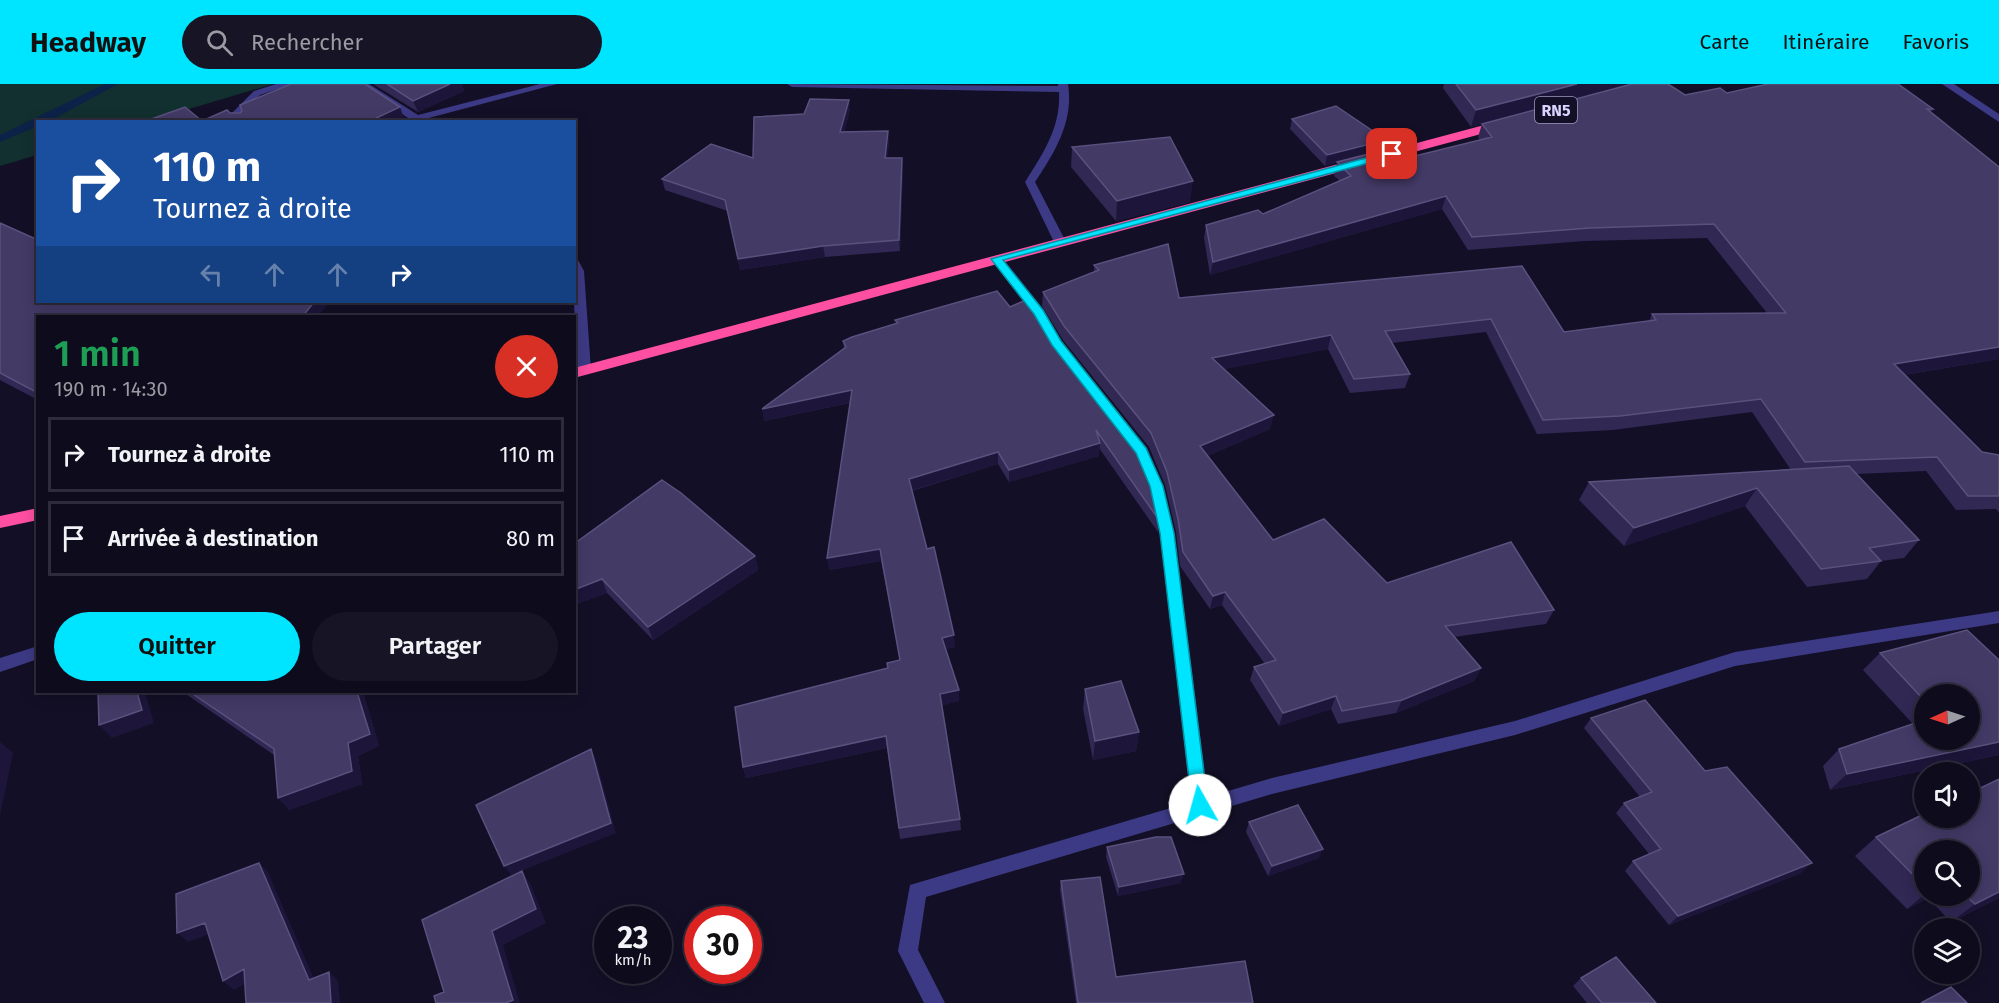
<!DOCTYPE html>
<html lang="fr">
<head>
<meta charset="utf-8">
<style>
  :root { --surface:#0e0b1c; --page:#171425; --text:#f1f3f6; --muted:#9b9ba3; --line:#2e2b3b; --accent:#00e5ff }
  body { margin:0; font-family:"Fira Sans",sans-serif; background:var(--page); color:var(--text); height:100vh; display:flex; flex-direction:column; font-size:22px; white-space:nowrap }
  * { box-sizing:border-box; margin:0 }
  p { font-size:20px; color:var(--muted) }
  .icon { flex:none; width:33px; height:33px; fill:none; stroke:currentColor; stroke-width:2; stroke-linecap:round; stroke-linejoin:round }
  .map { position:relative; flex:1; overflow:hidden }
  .details { position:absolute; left:36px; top:231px; width:540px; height:378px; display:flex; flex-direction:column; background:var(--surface); border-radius:0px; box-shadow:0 3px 15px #0003,0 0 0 2px var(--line) }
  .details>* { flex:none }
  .hud { position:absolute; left:36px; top:36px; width:540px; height:183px; border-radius:0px; box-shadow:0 3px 15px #0003,0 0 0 2px var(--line); background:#1a4fa0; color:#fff; overflow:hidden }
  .needle { width:39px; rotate:267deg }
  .fabs { position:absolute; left:1914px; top:600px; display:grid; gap:12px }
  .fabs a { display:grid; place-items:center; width:66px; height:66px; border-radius:50%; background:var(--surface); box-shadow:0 3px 15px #0003,0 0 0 2px var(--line); font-size:30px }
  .speed { position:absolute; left:594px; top:822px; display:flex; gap:12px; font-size:30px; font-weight:700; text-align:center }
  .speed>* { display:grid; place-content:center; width:78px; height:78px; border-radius:50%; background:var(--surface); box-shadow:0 3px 15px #0003,0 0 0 2px var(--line); line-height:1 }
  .speed small { font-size:15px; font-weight:400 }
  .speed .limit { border:9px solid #d22; background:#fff; color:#111 }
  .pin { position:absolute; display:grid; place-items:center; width:51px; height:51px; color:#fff; margin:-26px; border-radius:12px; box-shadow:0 3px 9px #0006 }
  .me { position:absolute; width:66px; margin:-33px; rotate:353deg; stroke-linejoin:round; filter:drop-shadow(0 0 4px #0008) }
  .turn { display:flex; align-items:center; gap:21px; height:126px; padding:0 18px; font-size:27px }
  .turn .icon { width:78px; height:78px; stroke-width:2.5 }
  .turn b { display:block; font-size:42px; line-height:51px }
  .lanes { display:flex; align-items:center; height:57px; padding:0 18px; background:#0003; justify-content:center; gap:30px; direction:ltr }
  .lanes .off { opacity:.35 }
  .round { display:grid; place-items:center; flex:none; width:63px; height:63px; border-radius:32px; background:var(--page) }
  .summary { display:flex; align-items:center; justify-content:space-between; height:102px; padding:0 18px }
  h1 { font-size:36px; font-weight:600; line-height:45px; color:#1e9e55 }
  .cta { display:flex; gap:12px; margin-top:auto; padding:12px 18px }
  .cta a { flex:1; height:69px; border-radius:36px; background:var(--accent); color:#111; font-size:24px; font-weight:600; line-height:69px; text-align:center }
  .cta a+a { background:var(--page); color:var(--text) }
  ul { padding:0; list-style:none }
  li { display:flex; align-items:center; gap:18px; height:75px; margin:0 12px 9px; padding:0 6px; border:3px solid var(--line); border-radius:0px }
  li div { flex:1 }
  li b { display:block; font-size:22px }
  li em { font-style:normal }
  header { display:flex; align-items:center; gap:36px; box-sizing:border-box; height:84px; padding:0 30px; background:var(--accent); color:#111 }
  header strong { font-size:28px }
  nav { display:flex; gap:33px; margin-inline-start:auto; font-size:21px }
  .search { width:420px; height:54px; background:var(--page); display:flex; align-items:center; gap:15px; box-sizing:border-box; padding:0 21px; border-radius:33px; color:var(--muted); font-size:22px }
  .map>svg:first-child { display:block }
  .green { fill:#12302f }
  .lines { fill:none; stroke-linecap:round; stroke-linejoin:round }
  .stream { fill:#0c2248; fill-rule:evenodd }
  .minor { fill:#3d3a85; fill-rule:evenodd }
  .highway { fill:#ff4fa3; fill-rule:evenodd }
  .wall { fill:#312854; fill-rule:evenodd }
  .shaded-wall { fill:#1d163a }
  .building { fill:#433a66; stroke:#5a527e; stroke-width:1.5 }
  .route { fill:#00e5ff; stroke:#0095a6; stroke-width:1.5 }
  .labels { text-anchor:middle; stroke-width:6; stroke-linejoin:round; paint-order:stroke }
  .shield { fill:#130f26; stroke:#9e99be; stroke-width:1.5 }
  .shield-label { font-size:16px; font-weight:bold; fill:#d9d4ff }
</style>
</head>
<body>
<header>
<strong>Headway</strong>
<div class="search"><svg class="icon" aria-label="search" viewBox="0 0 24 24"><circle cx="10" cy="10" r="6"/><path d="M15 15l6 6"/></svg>Rechercher</div>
<nav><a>Carte</a><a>Itinéraire</a><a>Favoris</a></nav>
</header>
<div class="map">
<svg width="1999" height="919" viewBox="0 0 1999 919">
  <rect width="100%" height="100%" fill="#130f26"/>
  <path class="green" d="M0 0H273L149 37 38 38 37 71 0 82Z"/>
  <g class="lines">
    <path class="stream" d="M105 0H118L48 38H38V42L0 58V51Z"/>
    <path class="minor" d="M276 0H291L260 11 241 30 246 38H236L231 30 254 7Z
      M357 0H369L418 31 540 0H557L425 35 427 38H414Z
      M787 0 1058 2V0H1068C1074 37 1055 68 1035 98L1066 158 1060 161 1054 158 1025 98C1043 70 1061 43 1059 8L792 3Z
      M1942 0H1954L1999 30V38Z
      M997 171 1001 173 1043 226 1061 257 1147 364 1163 402 1174 449 1208 713 1272 694 1515 637 1735 568 1999 527V539L1735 582 1515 651 1272 710 926 813 918 866 945 919H924L898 867 910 801 1191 718 1160 449 1149 402 1136 369 1052 262 1033 230 991 175Z
      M574 176H578L584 187 591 286 584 290 577 286 574 218Z
      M38 562V575L0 588V574Z"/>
    <path class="highway" d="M1503 36 1507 37V43L574 294V284Z
      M38 424V436L0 444V432Z"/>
  </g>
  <path class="wall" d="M373 0H462L464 7 418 28Z
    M1444 0H1668L1685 11 1727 9 1933 25 1931 28 1999 83V275L1904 291 1982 368 1999 371V429L1996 425 1956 426 1926 387 1856 390 1919 456 1904 474 1881 477 1867 495 1807 503 1745 422 1624 462 1579 416 1589 398 1791 386 1752 328 1613 346 1537 350 1486 248 1392 259 1410 290 1405 304 1350 309 1328 265 1224 285 1270 345 1207 372 1273 456 1387 499 1554 526 1546 540 1454 553 1481 584 1474 597 1396 629 1338 640 1331 625 1279 642 1250 596 1254 583 1265 580 1222 521 1210 525 1180 482 1176 448 1165 401 1149 363 1063 256 1042 222 1043 208 1094 188V181L1179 214 1522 182 1564 248 1649 237 1652 230 1767 229 1707 154 1584 157 1468 166 1442 125 1210 191 1204 154 1206 141 1263 130 1340 97 1334 92 1337 78 1325 82 1290 45 1292 35 1383 66 1415 72 1480 56 1478 53 1482 40 1471 43 1443 4Z
    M850 26 844 48 888 47 889 58 887 74H902L903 85 900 167 825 173 740 186 728 127 665 106 662 95 753 74 804 30Z
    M1072 63 1190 118 1116 137 1071 83Z
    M0 139 38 218H329L318 232H38V316L0 296Z
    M1010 223 1159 436 1158 448 1099 364V372L1009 398 998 380 912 407 927 465 955 563 946 565 959 606V617L942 621 960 735 961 746 900 755 887 664 746 694 743 683 887 584V579L900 576 881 477 829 486 850 319 764 337 844 265 843 257 896 240 895 236Z
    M574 460 755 472 758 486 653 556 607 509 574 521Z
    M1880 569 1999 576V671L1830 706 1823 682 1839 665 1913 640 1863 586ZM1924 610 1970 656H1924Z
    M1085 605 1139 648 1136 667 1093 676 1083 625Z
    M183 608H363L379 662 358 672 362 700 289 726 274 671Z
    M1591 634 1801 789 1669 841 1625 787 1633 777 1649 770 1616 729 1624 719 1640 713 1584 644Z
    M1999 695V814L1951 838 1928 814 1907 825 1855 772 1876 753ZM1924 766 1970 812H1924Z
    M1249 738 1319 774 1268 792 1246 748Z
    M1107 763 1181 799 1118 812 1106 773Z
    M1061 797 1116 893 1253 919H1076L1060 806Z
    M1581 894 1656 919H1587L1573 902Z"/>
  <path class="shaded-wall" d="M450 0H462L464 7 418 28 413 17Z
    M1577 0H1632L1471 43 1476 26Z
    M849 16 850 26 841 58 840 48Z
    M400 23 404 34 398 38H373L372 36Z
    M888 47 889 58 886 85 885 74Z
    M1386 56 1383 66 1325 82 1327 71Z
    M902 74 903 85 900 167 899 156Z
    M1193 97 1190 118 1116 137 1117 117Z
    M1446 112 1442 125 1210 191 1213 178Z
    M823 162 825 173 740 186 738 175Z
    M314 218H329L318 232H303Z
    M1331 251 1328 265 1210 288 1212 274Z
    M1999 263V275L1884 294 1894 280Z
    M852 306 854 318 764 337 762 325Z
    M1274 331 1270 345 1197 376 1200 362Z
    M1100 359 1099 372 1009 398V386Z
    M998 368V380L910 407 909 395Z
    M1757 404 1745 422 1624 462 1634 444Z
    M880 465 881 477 829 486 827 474Z
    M755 472 758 486 653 556 648 543Z
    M602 495 607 509 574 521V506Z
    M1225 508 1222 521 1210 525 1213 512Z
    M954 551 955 563 943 566 942 554Z
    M1481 584 1474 597 1396 629 1402 616Z
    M959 606V617L941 622 940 610Z
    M137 608H145L154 639 112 654 99 641Z
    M357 608H363L379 662 358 672 362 700 289 726 278 714 348 659Z
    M1336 612 1331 625 1279 642 1283 629Z
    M1139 648 1136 667 1093 676 1095 657Z
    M886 652 887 664 746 694 743 683Z
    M0 658 13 669 0 732Z
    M1999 658V671L1830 706 1847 690Z
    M591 665 596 675 616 749 511 791 504 782Z
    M1323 765 1319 774 1268 792 1272 782Z
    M259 779 268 788 318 904 309 896Z
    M1812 779 1801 789 1669 841 1678 832Z
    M522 787 531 801 546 839 503 861 520 919H506L492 847Z
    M1184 790 1181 799 1118 812 1119 803Z
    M1999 808V814L1951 838 1975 820Z
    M1924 811 1931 812 1907 825Z
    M205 839 215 848 188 858 177 849Z
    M244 885 255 894 234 906 223 897Z
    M329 888 338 897 340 919H331Z"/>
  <path class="building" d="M291 0H365L400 23 372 36 377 38H143L185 23 202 37 227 26 230 29H240L242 27 240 21Z
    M387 0H450L413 17Z
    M1456 0H1577L1476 26Z
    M1632 0H1668L1685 11 1720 4 1727 9 1768 0H1898L1933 25H1927L1999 83V263L1894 280 1982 368 1999 371V412H1968L1937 373 1805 378 1761 315 1620 332 1543 336 1491 235 1385 247 1410 290 1354 295 1331 251 1212 274 1274 331 1200 362 1273 456 1324 435 1387 499 1511 458 1554 526 1445 542 1481 584 1402 616 1342 627 1336 612 1283 629 1254 583 1276 576 1225 508 1213 512 1183 468 1178 435 1167 388 1151 349 1064 242 1043 208 1099 186 1094 181 1168 160 1179 214 1522 182 1564 248 1656 236 1652 230 1786 229 1714 140 1590 144 1472 153 1446 112 1213 178 1206 141 1258 126 1263 130 1351 92 1337 78 1400 62 1415 72 1492 53 1482 40Z
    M810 15 849 16 840 48 888 47 885 74H902L899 156 823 162 738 175 725 116 662 95 711 60 753 74 754 33 804 30Z
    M1336 22 1386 56 1327 71 1292 35Z
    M1170 53 1193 97 1117 117 1072 63Z
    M0 139 38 156V218H314L303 232H38V309L0 289Z
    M997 207 1010 223 1028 215 1051 251 1135 358 1148 391 1159 436 1096 346 1100 359 1009 386 998 368 909 395 927 465 934 463 954 551 942 554 959 606 940 610 960 735 899 744 886 652 743 683 735 623 888 584 887 579 900 576 880 465 827 474 852 306 762 325 846 263 843 257 852 253 898 239 895 236Z
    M1849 382 1919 456 1869 464 1881 477 1821 485 1757 404 1634 444 1589 398Z
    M662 396 681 409 755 472 648 543 602 495 574 506V460Z
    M1967 546 1999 576V658L1847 690 1839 665 1924 636V656H1970V610H1924V616L1880 569Z
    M1121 597 1139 648 1095 657 1085 605Z
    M98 608H137L142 626 99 641Z
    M190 608H357L370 650 348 659 352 687 278 714 274 665Z
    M1645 616 1705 687 1727 683 1812 779 1678 832 1633 777 1661 765 1624 719 1652 708 1591 634Z
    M591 665 611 739 504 782 476 721Z
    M1999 695V808L1975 820 1966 812H1970V766H1924V802L1876 753 1924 730V734H1970V709Z
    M1298 721 1323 765 1272 782 1249 738Z
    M1156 753H1171L1184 790 1119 803 1107 763Z
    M259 779 309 896 329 888 331 919H246L244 885 223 897 205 839 177 849 176 810Z
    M522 787 536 825 492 847 513 916 506 919H436L434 912 444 908 422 836Z
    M1100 793 1116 893 1245 877 1253 919H1078L1061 797Z
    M1616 873 1656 919H1602L1581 894Z
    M1951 903 1967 919H1921Z"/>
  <path class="route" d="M1392 67 1396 70 1395 72 1003 176 1043 226 1061 257 1146 364 1163 402 1174 449 1208 721 1206 727 1200 729 1195 727 1192 721 1160 449 1150 402 1136 369 1052 261 1034 230 991 175Z"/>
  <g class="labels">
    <rect class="shield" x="1535" y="13" width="42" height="26" rx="4.5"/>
    <g class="shield-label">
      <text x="1556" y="32">RN5</text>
    </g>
  </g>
</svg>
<div class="fabs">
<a><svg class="needle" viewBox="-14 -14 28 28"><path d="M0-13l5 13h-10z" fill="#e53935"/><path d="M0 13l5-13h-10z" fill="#9b9ba3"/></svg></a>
<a><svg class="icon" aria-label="sound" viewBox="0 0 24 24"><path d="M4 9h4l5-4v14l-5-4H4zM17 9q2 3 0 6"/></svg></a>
<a><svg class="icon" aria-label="search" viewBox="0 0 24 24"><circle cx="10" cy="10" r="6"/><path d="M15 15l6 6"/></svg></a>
<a><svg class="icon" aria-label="layers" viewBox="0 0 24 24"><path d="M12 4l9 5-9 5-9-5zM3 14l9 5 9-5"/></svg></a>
</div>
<div class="speed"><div>23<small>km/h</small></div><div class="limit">30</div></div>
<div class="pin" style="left:1392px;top:70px;background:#d93025"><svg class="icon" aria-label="arrive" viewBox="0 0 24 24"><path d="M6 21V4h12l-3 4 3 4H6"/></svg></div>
<svg class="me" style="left:1200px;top:721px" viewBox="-20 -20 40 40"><circle r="19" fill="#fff"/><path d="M0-13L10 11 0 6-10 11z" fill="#00e5ff"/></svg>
<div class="hud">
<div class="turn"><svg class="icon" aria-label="right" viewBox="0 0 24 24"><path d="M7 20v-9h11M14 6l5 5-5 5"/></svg><div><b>110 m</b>Tournez à droite</div></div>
<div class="lanes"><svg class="icon off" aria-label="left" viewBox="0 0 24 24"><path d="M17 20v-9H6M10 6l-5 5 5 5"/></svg><svg class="icon off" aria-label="ahead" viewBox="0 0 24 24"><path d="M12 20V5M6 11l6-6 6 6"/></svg><svg class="icon off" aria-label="ahead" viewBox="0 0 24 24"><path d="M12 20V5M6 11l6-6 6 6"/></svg><svg class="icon" aria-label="right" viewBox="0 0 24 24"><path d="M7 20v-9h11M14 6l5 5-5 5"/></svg></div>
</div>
<section class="details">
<div class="summary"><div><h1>1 min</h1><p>190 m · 14:30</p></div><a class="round" style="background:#d93025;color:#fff"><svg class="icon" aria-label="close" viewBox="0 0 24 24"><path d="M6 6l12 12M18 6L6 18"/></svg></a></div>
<ul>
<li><svg class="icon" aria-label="right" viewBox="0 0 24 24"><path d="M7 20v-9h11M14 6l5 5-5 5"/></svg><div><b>Tournez à droite</b></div><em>110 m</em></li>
<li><svg class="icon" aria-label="arrive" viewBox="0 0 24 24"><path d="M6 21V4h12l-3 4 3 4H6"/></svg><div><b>Arrivée à destination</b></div><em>80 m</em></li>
</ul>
<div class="cta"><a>Quitter</a><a>Partager</a></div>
</section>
</div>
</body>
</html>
